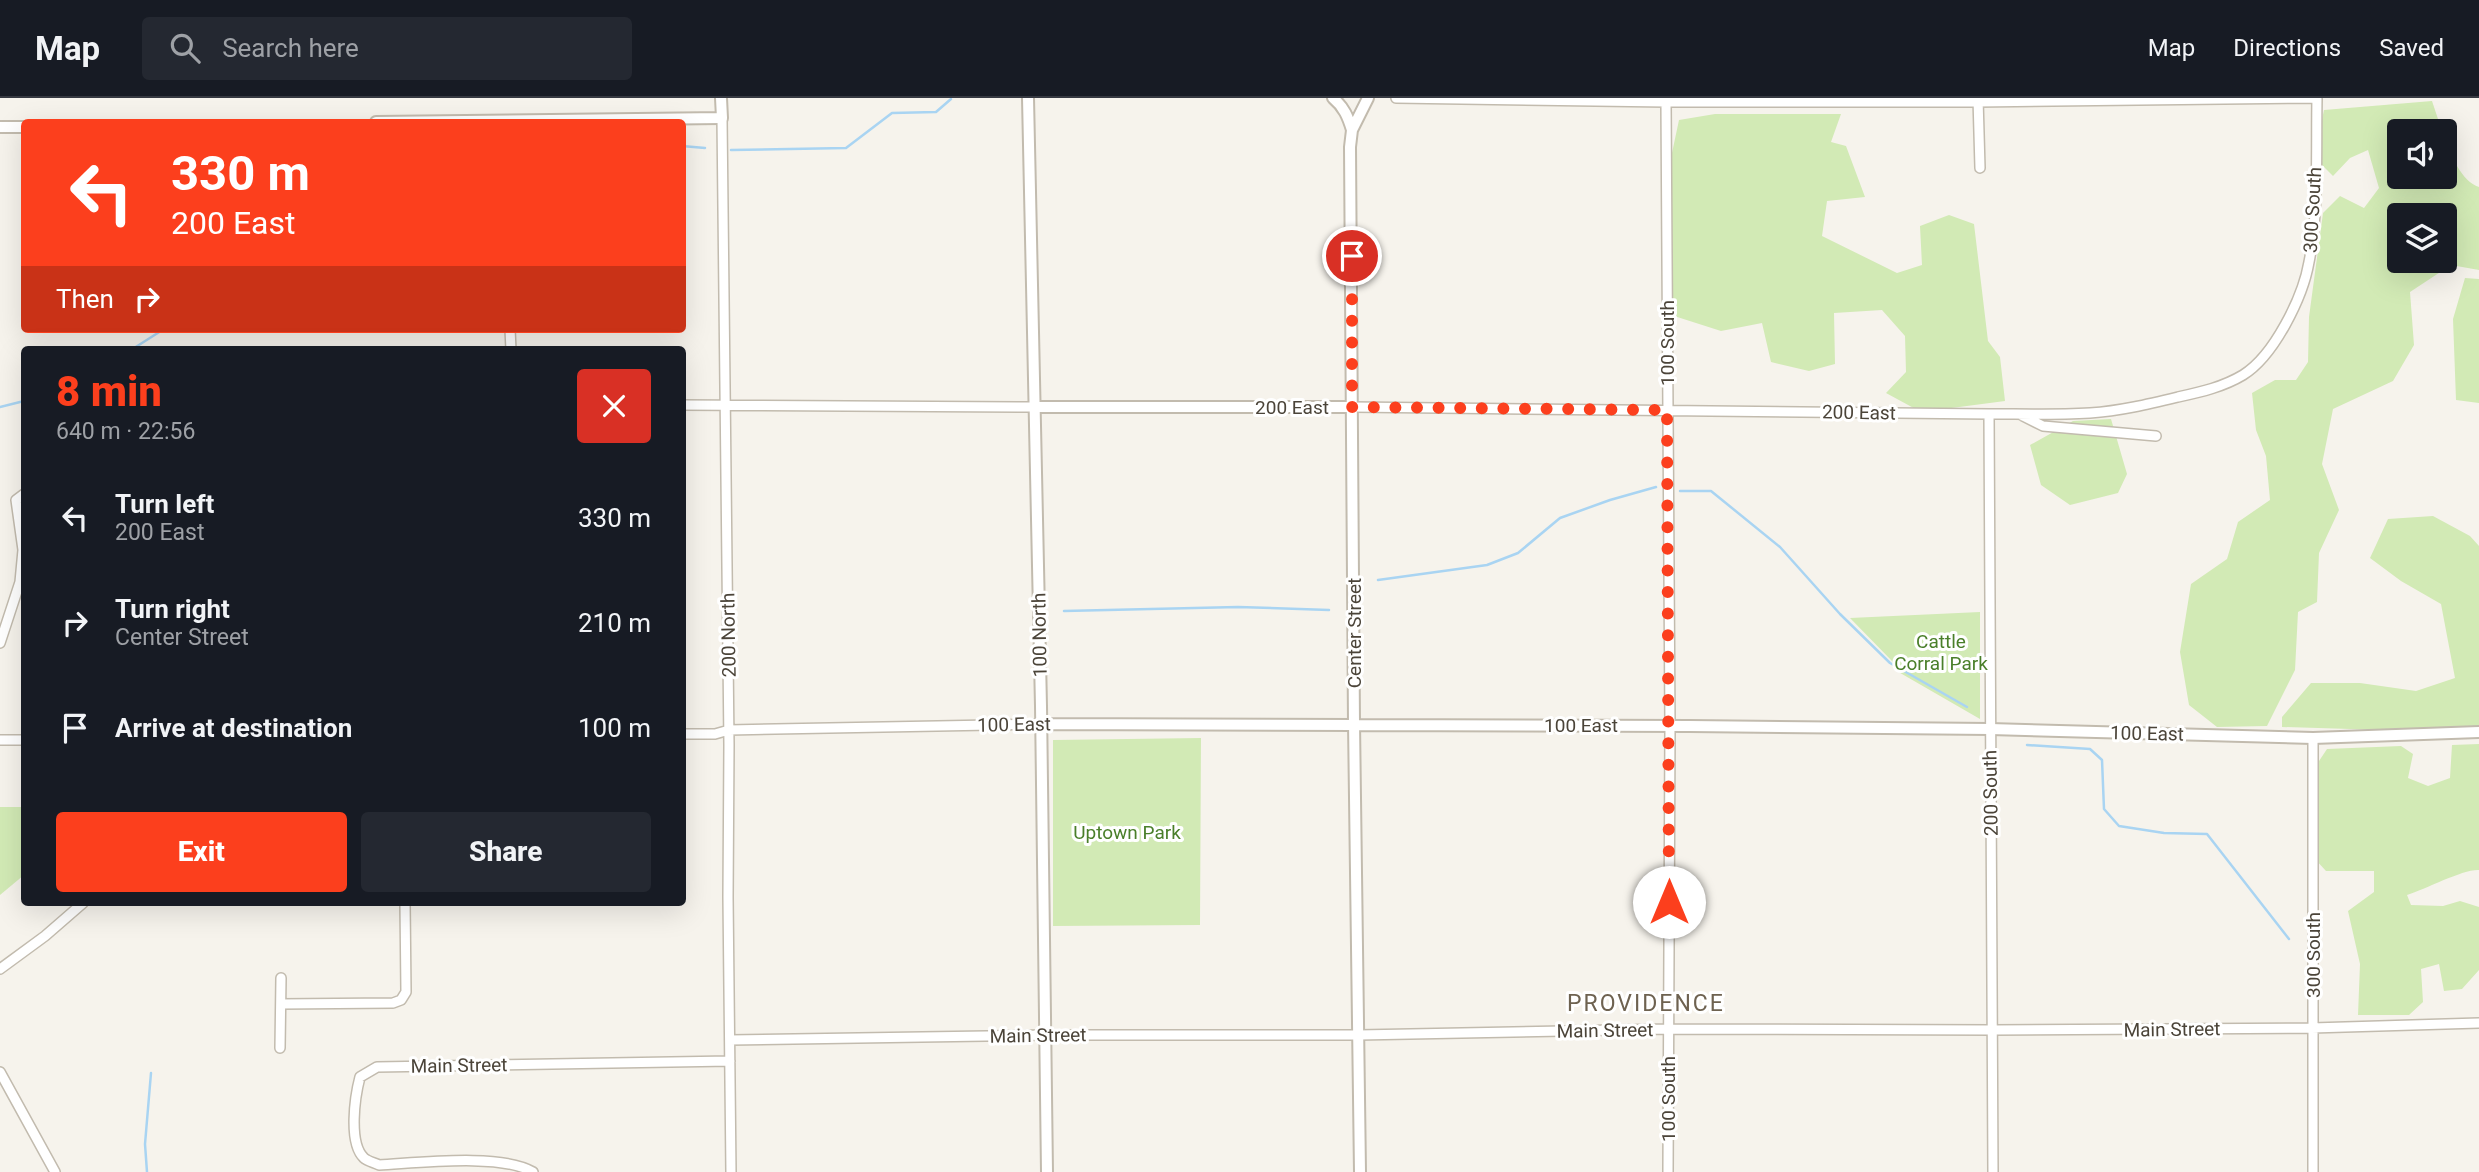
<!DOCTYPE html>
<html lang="en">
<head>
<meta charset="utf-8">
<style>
  :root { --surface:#171b24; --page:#242831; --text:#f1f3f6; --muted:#9ea1a6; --line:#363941; --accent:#fc3f1d }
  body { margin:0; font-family:Roboto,sans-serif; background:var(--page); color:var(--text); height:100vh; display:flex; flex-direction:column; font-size:26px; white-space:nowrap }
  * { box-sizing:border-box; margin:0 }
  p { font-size:23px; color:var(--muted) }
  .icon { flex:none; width:38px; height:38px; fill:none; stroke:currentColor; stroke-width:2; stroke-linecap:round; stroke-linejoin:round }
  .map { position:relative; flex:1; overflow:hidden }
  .details { position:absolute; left:21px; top:248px; width:665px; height:560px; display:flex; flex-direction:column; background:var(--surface); border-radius:7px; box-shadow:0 7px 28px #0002 }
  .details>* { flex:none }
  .hud { position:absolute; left:21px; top:21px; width:665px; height:214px; border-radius:7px; box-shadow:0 7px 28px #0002; background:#fc3f1d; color:#fff; overflow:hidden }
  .buttons { position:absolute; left:2387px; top:21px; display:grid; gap:14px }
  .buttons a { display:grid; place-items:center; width:70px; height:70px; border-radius:7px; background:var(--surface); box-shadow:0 7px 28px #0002; font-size:35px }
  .pin { position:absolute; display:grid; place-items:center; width:60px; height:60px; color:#fff; margin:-30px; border:4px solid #fff; border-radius:50%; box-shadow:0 2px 7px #0007 }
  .me { position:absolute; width:77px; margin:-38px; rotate:0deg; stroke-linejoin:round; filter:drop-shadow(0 0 5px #0008) }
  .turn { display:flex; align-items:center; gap:24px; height:147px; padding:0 35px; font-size:32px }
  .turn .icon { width:91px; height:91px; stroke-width:2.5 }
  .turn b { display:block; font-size:49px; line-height:60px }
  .then { display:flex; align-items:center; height:66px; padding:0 35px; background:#0003; gap:14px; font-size:26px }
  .round { display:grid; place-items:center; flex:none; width:74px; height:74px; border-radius:7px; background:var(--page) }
  .overview { display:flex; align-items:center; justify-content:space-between; height:119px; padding:0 35px }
  h1 { font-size:42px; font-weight:800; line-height:52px; color:var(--accent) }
  .action { display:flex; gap:14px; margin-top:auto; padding:14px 35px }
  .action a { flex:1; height:80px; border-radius:7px; background:var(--accent); color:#fff; font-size:28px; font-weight:800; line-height:80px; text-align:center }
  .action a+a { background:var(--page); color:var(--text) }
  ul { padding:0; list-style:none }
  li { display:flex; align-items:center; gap:21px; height:105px; padding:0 35px }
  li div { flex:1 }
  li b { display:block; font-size:26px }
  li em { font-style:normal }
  header { display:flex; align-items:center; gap:42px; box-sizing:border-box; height:98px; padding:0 35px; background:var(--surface); border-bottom:2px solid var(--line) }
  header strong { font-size:33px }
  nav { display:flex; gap:38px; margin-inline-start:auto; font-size:24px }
  .search { width:490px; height:63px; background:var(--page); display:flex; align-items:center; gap:18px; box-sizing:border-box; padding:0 24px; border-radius:7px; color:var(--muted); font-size:26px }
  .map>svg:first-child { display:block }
  .green { fill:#d2eab5; fill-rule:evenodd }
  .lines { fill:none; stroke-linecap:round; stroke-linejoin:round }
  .stream { stroke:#a9d4f2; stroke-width:2.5 }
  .minor-casing { stroke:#c2bbae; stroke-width:12 }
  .tertiary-casing { stroke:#c2bbae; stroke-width:14 }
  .minor { stroke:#fff; stroke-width:9 }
  .tertiary { stroke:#fff; stroke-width:10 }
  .route { stroke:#fc3f1d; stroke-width:12; stroke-dasharray:0 21.6 }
  .labels { text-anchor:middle; stroke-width:6; stroke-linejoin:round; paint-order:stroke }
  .street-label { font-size:19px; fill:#4b4439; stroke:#fff }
  .park-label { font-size:19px; fill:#4a7f2a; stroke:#fff }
  .quarter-label { font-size:23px; letter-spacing:2px; fill:#6e6250; stroke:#fff }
</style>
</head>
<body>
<header>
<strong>Map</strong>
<div class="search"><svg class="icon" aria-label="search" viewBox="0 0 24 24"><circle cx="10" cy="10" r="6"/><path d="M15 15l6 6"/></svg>Search here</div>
<nav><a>Map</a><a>Directions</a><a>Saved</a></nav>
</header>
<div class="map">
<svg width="2479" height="1074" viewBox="0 0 2479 1074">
  <rect width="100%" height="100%" fill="#f6f3ec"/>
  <path class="green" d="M2432 3 2442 33H2399V79H2445V40C2450 56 2462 84 2479 89V172L2451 167 2410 194 2414 247 2393 283 2333 311 2322 366 2339 412 2319 455 2317 504 2298 514 2295 572 2267 628 2217 629 2189 607 2180 554 2191 486 2227 461 2238 424 2270 402 2266 358 2256 332 2252 295 2275 282H2296L2308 264 2309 219 2323 115 2340 98 2364 110 2379 90 2368 52 2350 60 2333 78 2314 59 2324 12ZM2399 117H2445V163H2399Z
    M1715 16H1841L1831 44 1846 48 1865 99 1827 103 1822 138 1897 175 1922 167 1920 128 1949 117 1974 126 1988 243 2000 259 2005 303 1921 314 1886 295 1906 274 1905 238 1882 212 1834 215 1835 266 1809 273 1771 264 1762 225 1721 233 1671 217 1669 69 1679 22Z
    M2465 180 2479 181V305L2456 302 2453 221Z
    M2111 321 2127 376 2118 395 2070 407 2041 387 2030 347 2073 323Z
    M2433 418 2470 438 2479 448V635L2282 629V619L2311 585H2360L2416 593 2455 580 2441 506 2401 483 2370 460 2388 421Z
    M1980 514V621L1895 572 1892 563 1850 520Z
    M1201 640 1200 827 1053 828V642Z
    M2479 646V772C2463 771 2426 791 2407 797L2411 807 2443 808 2460 803 2479 809V872L2462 891 2444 893 2439 866 2421 871 2423 904 2409 917H2358L2360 866 2348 813 2374 794V773H2326L2315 761 2317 666 2327 651 2401 648 2413 656 2408 680 2428 688 2450 680 2452 647Z
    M0 709H24V777L0 797Z"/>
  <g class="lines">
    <path class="stream" d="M682 48 705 50
      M731 52 846 50 892 15 936 14 951 1
      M131 252 164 231
      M0 309 24 303
      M1680 393H1711L1780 449 1840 516 1890 565 1967 609
      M1378 482 1487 467 1518 455 1560 420 1610 402 1656 389
      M1064 513 1238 509 1329 512
      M2027 647 2090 651 2102 662 2104 711 2119 728 2164 735 2207 736 2289 841
      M147 1074 145 1046 151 975"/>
    <g class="minor-casing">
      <path id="minor" d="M1396 0 1666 4H1978L2317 0
        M1978 0 1980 70
        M1666 4 1670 628 1668 1074
        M722 20 729 647 728 799 731 1074
        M510 231 511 252
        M682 307 1034 309
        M1352 309 1989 316C2022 316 2056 317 2090 315 2120 313 2149 306 2178 299 2201 294 2223 289 2243 277 2274 258 2303 199 2309 164 2319 115 2316 51 2317 0
        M1989 316 1993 1074
        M2021 317 2043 328 2156 338
        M0 545 20 484 23 452 16 402 24 396
        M682 636H715L729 632 1041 626
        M0 642H24
        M0 871 45 838 83 805
        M281 906 393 905 401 902 406 894 405 805
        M730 942 1046 937H1359L1668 931 1993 932 2312 930 2479 925
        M280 950 281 880
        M0 974 55 1074
        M533 1074C501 1055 418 1065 379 1067 375 1065 367 1063 364 1060 348 1045 355 998 360 979L377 969 730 963
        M2313 1074V640"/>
    </g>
    <g class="tertiary-casing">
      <path id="tertiary" d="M1028 0 1041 608 1047 1074
        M1333 0C1344 9 1348 19 1352 32
        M376 24 722 20 721 0
        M0 29H24
        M1034 309H1352
        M1041 626 1690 628 1990 631 2313 640 2479 634
        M1360 1074 1354 625 1350 49 1352 32 1368 0"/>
    </g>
    <use href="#minor" class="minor"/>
    <use href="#tertiary" class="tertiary"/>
  </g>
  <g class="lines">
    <path class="route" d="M1352 158V309L1667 312 1669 804"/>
  </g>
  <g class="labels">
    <g class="street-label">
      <text transform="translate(2312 112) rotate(-87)" y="7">300 South</text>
      <text transform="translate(1667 245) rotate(-90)" y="7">100 South</text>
      <text x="1292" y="316">200 East</text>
      <text transform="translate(1859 314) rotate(1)" y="7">200 East</text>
      <text transform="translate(1354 535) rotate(-90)" y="7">Center Street</text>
      <text transform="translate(728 537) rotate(-91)" y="7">200 North</text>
      <text transform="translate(1039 537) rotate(-91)" y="7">100 North</text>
      <text transform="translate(1014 626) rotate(-1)" y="7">100 East</text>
      <text x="1581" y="634">100 East</text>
      <text transform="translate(2147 635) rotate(1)" y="7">100 East</text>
      <text transform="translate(1990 695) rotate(-91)" y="7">200 South</text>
      <text transform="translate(2313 857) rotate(-90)" y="7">300 South</text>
      <text transform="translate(2172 931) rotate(-1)" y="7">Main Street</text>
      <text transform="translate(1605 932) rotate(-1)" y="7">Main Street</text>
      <text transform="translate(1038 937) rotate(-1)" y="7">Main Street</text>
      <text transform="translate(459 967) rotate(-1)" y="7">Main Street</text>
      <text transform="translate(1668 1001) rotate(-90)" y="7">100 South</text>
    </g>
    <g class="park-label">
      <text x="1941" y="550">Cattle<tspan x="1941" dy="22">Corral Park</tspan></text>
      <text x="1127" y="741">Uptown Park</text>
    </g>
    <g class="quarter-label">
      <text x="1646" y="913">PROVIDENCE</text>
    </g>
  </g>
</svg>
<div class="buttons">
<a><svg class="icon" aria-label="sound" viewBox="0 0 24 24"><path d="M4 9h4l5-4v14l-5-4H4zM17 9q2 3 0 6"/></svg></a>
<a><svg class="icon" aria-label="layers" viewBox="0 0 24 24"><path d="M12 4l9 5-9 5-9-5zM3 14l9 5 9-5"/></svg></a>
</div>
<div class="pin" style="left:1352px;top:158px;background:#d93025"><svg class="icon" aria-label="arrive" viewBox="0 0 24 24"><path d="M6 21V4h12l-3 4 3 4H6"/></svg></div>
<svg class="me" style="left:1669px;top:804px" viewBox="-20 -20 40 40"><circle r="19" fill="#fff"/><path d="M0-13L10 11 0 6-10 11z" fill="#fc3f1d"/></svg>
<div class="hud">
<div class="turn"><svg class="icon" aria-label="left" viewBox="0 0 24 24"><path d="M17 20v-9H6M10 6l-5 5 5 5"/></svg><div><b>330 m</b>200 East</div></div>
<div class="then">Then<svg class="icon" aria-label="right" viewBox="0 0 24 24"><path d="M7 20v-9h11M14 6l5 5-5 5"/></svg></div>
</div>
<section class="details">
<div class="overview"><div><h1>8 min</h1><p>640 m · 22:56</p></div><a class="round" style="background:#d93025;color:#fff"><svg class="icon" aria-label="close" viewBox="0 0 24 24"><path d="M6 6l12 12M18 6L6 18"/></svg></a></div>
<ul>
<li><svg class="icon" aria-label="left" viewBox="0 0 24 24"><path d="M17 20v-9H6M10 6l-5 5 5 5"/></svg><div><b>Turn left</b><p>200 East</p></div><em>330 m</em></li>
<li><svg class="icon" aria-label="right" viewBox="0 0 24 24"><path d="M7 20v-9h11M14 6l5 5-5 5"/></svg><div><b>Turn right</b><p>Center Street</p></div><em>210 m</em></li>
<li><svg class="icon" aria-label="arrive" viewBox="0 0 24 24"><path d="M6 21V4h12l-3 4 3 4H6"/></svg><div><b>Arrive at destination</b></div><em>100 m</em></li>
</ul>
<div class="action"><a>Exit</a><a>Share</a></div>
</section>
</div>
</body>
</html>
